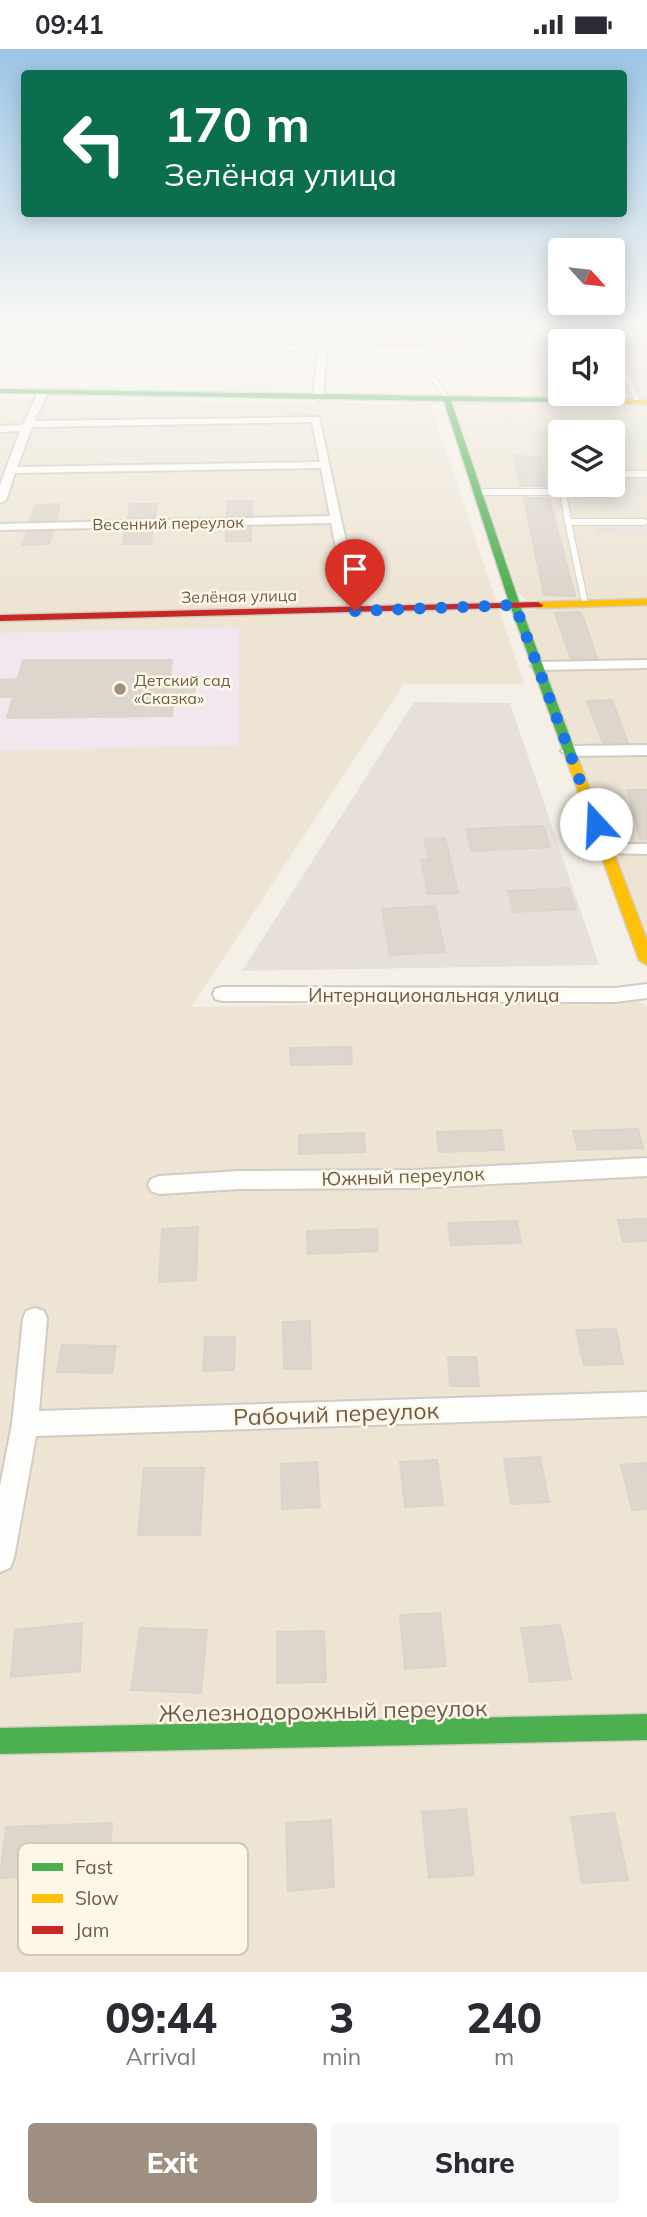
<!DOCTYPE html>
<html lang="en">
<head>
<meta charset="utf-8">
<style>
  :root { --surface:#fff; --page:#f7f7f7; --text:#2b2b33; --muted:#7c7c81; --accent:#9e8f81 }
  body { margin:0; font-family:Mulish,sans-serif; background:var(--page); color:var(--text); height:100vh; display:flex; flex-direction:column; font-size:26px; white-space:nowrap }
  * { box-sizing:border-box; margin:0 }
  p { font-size:23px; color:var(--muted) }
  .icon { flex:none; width:38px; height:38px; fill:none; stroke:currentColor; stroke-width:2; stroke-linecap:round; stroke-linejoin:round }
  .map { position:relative; height:1923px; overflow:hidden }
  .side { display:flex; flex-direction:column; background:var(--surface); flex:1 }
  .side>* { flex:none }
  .banner { position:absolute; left:21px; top:21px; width:606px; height:147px; border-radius:7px; box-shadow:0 4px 18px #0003; background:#0b6e4f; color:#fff; overflow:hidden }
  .needle { width:46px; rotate:117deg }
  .tools { position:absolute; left:548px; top:189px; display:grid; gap:14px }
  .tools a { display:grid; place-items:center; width:77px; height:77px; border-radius:7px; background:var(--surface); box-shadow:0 4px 18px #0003; font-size:35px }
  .pin { position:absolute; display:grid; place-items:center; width:60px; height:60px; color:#fff; margin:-72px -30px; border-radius:50% 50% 50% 0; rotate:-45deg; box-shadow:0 0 7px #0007 }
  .pin .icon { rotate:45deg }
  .me { position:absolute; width:77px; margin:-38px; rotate:340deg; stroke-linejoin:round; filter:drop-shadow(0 0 5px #0008) }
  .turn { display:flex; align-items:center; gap:24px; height:147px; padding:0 28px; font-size:32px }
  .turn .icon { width:91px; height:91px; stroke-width:2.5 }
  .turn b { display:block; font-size:49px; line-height:60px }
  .eta { display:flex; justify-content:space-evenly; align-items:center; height:119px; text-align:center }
  .eta b { font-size:42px; font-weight:800; line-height:49px }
  .button { display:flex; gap:14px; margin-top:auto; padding:14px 28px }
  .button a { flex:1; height:80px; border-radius:7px; background:var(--accent); color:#fff; font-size:28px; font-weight:800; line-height:80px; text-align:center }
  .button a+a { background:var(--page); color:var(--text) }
  .status { display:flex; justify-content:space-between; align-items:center; height:49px; padding:0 35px; background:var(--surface); direction:ltr }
  .status svg { height:19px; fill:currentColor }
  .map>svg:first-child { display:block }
  .residential { fill:#ede4d4; fill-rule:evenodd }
  .industrial { fill:#e6e0d8; fill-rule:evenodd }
  .education { fill:#f2e6ef }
  .green { fill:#dfead2 }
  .building { fill:#ddd6cd; stroke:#dcd4ca; stroke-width:2 }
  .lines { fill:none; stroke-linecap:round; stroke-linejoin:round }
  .lane-far1-casing { stroke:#d2cbc3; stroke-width:6 }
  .lane-casing { stroke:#d2cbc3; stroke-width:8 }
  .street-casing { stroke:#d2cbc3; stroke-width:4 }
  .fast-casing { stroke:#d4cdc3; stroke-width:3 }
  .slow-casing { stroke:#d4cdc3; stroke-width:3 }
  .jam-casing { stroke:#d4cdc3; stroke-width:3 }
  .path { stroke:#d6cfc9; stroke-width:2; stroke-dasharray:1 2.5; stroke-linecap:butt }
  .lane-far1 { stroke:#fdfdfb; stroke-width:4.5 }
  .lane { stroke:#fdfdfb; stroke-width:6 }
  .street { fill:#fdfdfb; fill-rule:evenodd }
  .fast { fill:#4caf50; fill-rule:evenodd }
  .slow { fill:#ffc107; fill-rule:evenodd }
  .jam { fill:#c62828; fill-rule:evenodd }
  .route { stroke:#1a73e8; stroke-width:12; stroke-dasharray:0 21.6 }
  .poi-dot { fill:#9e8f81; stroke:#fef7e7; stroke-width:2.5 }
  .labels { text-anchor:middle; stroke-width:5; stroke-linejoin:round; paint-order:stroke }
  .far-street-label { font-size:16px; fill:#6f5b4a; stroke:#fef7e7 }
  .far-poi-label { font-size:16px; fill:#6f5b4a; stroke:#fef7e7; text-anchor:start }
  .street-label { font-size:19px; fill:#6f5b4a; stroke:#fef7e7 }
  .near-street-label { font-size:23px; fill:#6f5b4a; stroke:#fef7e7 }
  .key { fill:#fef7e7; stroke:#d3c8b8; stroke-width:2 }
  .key-label { font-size:19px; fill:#6f5b4a }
</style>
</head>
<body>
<div class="status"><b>09:41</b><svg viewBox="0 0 49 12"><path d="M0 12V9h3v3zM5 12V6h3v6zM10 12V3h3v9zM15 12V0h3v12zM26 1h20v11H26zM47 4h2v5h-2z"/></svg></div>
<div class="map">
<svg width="647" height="1923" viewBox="0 0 647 1923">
  <rect width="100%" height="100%" fill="#f4f0e7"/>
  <path class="residential" d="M0 275H254L246 293 0 289Z
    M362 280 471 283V300L359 297Z
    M0 350 430 355 524 635H404L191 958 633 950 647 957V1923H0Z
    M461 353 647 356V551H527L519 545 454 356ZM560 383H612V436H560Z
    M647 556V894L524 561Z"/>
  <path class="industrial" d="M266 275H471V283L363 280 359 297 258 295Z
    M524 275H647V349L543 348ZM560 292H612V345H560Z
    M613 427 647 429V447L635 445 628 462 600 460 598 455 575 454 569 444 570 436H612Z
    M594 476H647V485L597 484Z
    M414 653 510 654 599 916 242 922Z"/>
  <path class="education" d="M239 578V696L0 702V584Z"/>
  <path class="green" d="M560 365 647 367V402L613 401 612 383H565Z"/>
  <path class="building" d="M616 275H647V303H627Z
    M514 407 540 408 547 437H520Z
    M524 449H549L575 547 544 546Z
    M228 452H252V466L227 467Z
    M60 455 56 471 30 472 35 456Z
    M130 455H157L155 469H128Z
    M251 478V492H226V479Z
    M153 480 151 495H123L125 481Z
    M27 483H53L49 495 23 496Z
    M580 563 584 571 597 609 571 610 555 564Z
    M23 611H172L170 628H196L194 645H174L172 667 7 669 13 648H0V631L18 630Z
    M612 651 628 694H603L587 652Z
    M628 741H647V790L640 791Z
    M543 777 550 798 472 802 466 780Z
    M445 789 458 844 428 845 421 811H429L424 790Z
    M569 839 576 860 514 863 508 842Z
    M435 857 445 903 390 906 382 860Z
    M351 998 352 1015 291 1016 290 999Z
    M638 1080 643 1099 578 1101 573 1082Z
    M501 1081 504 1101 439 1103 437 1083Z
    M364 1084 365 1103 299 1105V1086Z
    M647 1170V1192L623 1193 618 1171Z
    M517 1172 521 1194 451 1196 448 1174Z
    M198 1178 196 1231 159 1233 162 1180Z
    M377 1180 378 1202 308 1205 307 1182Z
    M310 1272 311 1320H284L283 1273Z
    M616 1280 623 1315 584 1316 576 1281Z
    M205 1288H235L234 1321 203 1322Z
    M62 1296 116 1297 112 1324 57 1323Z
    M448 1308H476L479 1337H450Z
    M540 1408 549 1453 511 1455 504 1410Z
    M437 1411 443 1456 405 1458 400 1413Z
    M317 1413 320 1458 282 1460 281 1415Z
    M647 1414V1460L632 1461 621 1416Z
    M144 1419H204L200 1486H138Z
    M440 1564 446 1617 405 1620 400 1566Z
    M82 1574 80 1622 11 1628 15 1581Z
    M560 1576 571 1630 530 1633 521 1579Z
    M140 1579 207 1581 201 1644 131 1641Z
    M324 1582 326 1633 277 1634V1583Z
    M466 1760 474 1826 429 1829 422 1763Z
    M614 1764 628 1831 582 1834 571 1768Z
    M331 1771 334 1838 288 1842 286 1774Z
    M112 1774 108 1825 0 1829 6 1778Z"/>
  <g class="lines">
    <g class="lane-far1-casing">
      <path id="lane-far1" d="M0 294 446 302
        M612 294 638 353
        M434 330 447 350
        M556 411 557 414"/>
    </g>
    <g class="lane-casing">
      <path id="lane" d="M556 412 560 428
        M612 425H647
        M477 443H563L568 473H644
        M568 473 585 554"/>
    </g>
    <g class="street-casing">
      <path id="street" d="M328 275H336L327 291 323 348 318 351 313 348 319 291Z
        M43 340 48 343 34 372 319 368 361 562 360 565 355 566 349 562 331 474 0 481V475L330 467 321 419 15 424 6 451 0 454V436L20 382 0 383V377L23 376 38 343ZM312 373 320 413 17 418 32 378Z
        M647 611V619L538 621 531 617 538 613Z
        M647 696V706L569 707 561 702 569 697Z
        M605 795H647V805L599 804 597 800 599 796Z
        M647 935V949L615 953 222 952 215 950 213 945 215 940 222 938 615 939Z
        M647 1109V1127L416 1139 239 1140 159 1145 151 1142 148 1136 151 1130 159 1127 239 1122 416 1121Z
        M35 1259 44 1262 47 1270 39 1362 647 1343V1367L36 1387 14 1509 10 1519 0 1523V1437L12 1375 23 1270 26 1262Z"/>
    </g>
    <g class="fast-casing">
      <path id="fast" d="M0 340 557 349 554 353 451 352 520 556 579 712 573 716 567 712 510 556 444 352 0 344Z
        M647 1665V1691L0 1705V1679Z"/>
    </g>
    <g class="slow-casing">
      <path id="slow" d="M554 349 647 351V355L551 353Z
        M647 550V556L538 559 533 556 538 553Z
        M573 708 579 712 647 891V916L639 911 567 712Z"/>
    </g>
    <g class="jam-casing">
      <path id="jam" d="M538 553 543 556 542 558 0 572V566Z"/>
    </g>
    <path class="path" d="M457 304C472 307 485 308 497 297V288"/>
    <use href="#lane-far1" class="lane-far1"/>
    <use href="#lane" class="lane"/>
    <use href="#street" class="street"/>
    <use href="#fast" class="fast"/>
    <use href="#slow" class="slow"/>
    <use href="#jam" class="jam"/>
  </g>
  <linearGradient id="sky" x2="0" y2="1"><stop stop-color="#9bc5e6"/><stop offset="0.51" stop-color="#faf8f4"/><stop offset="1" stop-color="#faf8f4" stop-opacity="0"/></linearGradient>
  <rect width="647" height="544" fill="url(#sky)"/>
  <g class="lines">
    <path class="route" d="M355 562 515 556 596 775"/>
  </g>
  <circle class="poi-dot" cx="120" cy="640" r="7"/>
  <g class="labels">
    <g class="far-street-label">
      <text transform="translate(168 474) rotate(-1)" y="6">Весенний переулок</text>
      <text transform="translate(239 547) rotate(-1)" y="6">Зелёная улица</text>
    </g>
    <g class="far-poi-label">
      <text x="134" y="637">Детский сад<tspan x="134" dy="18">«Сказка»</tspan></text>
    </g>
    <g class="street-label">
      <text x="434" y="953">Интернациональная улица</text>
      <text transform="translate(403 1127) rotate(-2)" y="7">Южный переулок</text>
    </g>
    <g class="near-street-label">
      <text transform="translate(336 1365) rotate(-2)" y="8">Рабочий переулок</text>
      <text transform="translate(323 1662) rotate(-1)" y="8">Железнодорожный переулок</text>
    </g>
  </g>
  <rect x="18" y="1794" width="230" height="112" rx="10" class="key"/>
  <rect x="32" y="1814" width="31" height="8" fill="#4caf50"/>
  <rect x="32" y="1845" width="31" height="9" fill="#ffc107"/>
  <rect x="32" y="1877" width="31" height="8" fill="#c62828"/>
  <g class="key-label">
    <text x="75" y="1825">Fast</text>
    <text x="75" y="1856">Slow</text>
    <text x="75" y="1888">Jam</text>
  </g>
</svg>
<div class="tools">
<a><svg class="needle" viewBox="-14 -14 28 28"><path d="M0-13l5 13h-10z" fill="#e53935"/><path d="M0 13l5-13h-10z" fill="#7c7c81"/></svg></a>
<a><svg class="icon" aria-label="sound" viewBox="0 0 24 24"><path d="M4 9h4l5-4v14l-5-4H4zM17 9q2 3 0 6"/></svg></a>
<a><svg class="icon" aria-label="layers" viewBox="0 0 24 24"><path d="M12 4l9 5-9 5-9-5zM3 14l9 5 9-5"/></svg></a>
</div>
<div class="pin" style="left:355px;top:562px;background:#d93025"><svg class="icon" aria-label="arrive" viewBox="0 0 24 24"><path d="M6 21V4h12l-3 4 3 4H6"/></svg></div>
<svg class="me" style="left:596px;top:775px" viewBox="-20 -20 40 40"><circle r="19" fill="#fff"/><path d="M0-13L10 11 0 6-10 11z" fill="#1a73e8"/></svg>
<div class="banner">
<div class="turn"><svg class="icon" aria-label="left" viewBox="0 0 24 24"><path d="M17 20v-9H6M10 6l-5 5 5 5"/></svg><div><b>170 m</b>Зелёная улица</div></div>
</div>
</div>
<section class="side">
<div class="eta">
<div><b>09:44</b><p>Arrival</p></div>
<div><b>3</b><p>min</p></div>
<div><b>240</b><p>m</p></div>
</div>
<div class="button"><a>Exit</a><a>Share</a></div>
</section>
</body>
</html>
